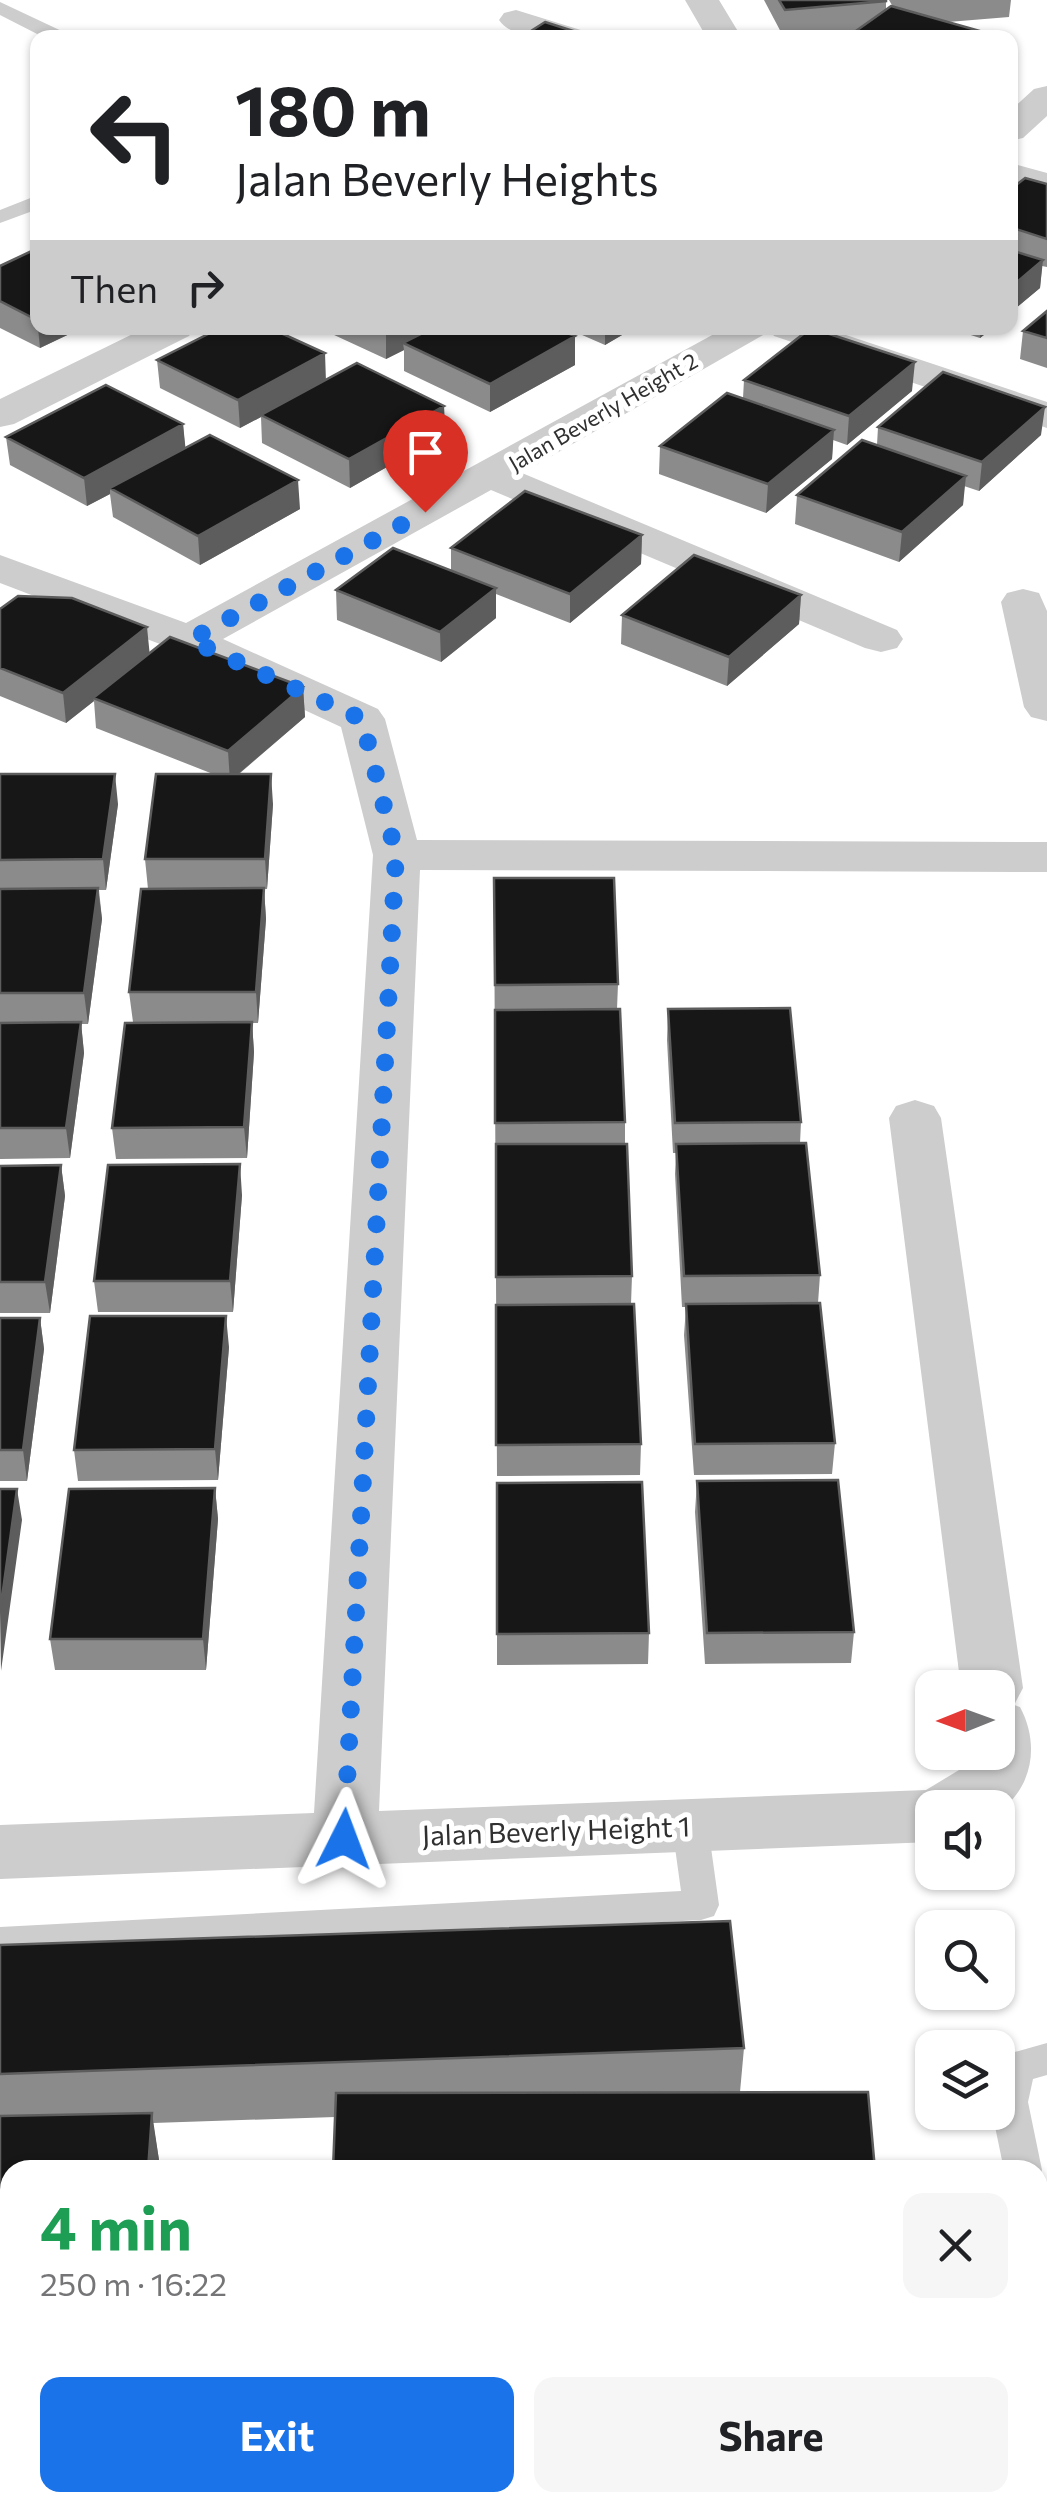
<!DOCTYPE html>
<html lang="en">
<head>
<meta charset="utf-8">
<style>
  :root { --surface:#fff; --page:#f6f6f6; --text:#202124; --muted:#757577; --accent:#1a73e8 }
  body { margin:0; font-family:Commissioner,sans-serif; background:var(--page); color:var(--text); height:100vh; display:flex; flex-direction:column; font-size:38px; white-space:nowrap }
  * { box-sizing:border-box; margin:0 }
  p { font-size:32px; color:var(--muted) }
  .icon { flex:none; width:55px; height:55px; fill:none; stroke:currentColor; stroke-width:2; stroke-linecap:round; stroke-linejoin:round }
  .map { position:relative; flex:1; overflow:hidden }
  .side { position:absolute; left:0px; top:2160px; width:1048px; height:352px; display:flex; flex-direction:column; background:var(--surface); border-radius:30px 30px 0 0; box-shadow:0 2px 8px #0004 }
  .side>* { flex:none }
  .hud { position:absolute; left:30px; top:30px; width:988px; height:305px; border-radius:20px; box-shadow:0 2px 8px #0004; background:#fff; color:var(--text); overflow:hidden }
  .needle { width:65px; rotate:269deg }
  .controls { position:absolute; left:915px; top:1670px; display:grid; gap:20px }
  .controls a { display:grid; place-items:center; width:100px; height:100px; border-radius:20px; background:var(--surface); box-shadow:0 2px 8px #0004; font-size:50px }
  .pin { position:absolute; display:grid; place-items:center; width:85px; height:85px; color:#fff; margin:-102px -42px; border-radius:50% 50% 50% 0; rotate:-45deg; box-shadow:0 0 10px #0007 }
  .pin .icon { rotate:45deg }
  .me { position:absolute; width:110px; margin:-55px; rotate:3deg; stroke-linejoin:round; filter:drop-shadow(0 0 8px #0008) }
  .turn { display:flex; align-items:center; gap:35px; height:210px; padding:0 40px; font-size:45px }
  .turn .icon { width:130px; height:130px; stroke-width:2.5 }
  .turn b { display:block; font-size:70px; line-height:85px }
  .then { display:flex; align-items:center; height:95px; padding:0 40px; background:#0003; gap:20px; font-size:38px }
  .round { display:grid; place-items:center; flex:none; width:105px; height:105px; border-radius:20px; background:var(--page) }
  .overview { display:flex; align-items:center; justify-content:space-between; height:170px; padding:0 40px }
  h1 { font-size:60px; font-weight:700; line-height:75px; color:#1e9e55 }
  .action { display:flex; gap:20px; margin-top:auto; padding:20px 40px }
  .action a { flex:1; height:115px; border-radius:20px; background:var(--accent); color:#fff; font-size:40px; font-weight:700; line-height:115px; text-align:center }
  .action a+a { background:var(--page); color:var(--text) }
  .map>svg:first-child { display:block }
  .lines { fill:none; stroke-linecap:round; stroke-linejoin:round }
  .lane { fill:#cdcdcd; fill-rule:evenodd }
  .street { fill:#cdcdcd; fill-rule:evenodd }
  .wall { fill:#8b8b8b }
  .shaded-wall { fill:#5d5d5d }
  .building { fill:#171717; stroke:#5d5d5d; stroke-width:2.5 }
  .route { stroke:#1a73e8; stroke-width:18; stroke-dasharray:0 32.4 }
  .labels { text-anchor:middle; stroke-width:10; stroke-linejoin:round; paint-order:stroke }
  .far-street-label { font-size:22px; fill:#303030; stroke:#fff }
  .street-label { font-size:28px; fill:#303030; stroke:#fff }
</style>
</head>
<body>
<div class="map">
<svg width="1047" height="2511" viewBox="0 0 1047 2511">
  <rect width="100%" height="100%" fill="#fff"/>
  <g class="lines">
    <path class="lane" d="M0 2 68 34 70 38H45L0 15Z
      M38 195V209L0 223V210Z
      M690 1812 702 1816 708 1826 719 1905 714 1916 701 1920 0 1957V1927L681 1891 672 1826 678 1816Z
      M1047 2043V2075L1033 2079 1028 2102 1042 2170 1038 2180V2170H1004L992 2112H998V2070L1004 2055Z
      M1038 2227 1047 2231V2310L1038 2307Z"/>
    <path class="street" d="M685 0H719L742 38H707Z
      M516 10 584 31 589 38C563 38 516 44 499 20L504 13Z
      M1047 86V116L1023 138 1010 141V111L1034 89Z
      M1010 163 1047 173V196L1010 186Z
      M145 328H195L189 336 14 424 0 427V399Z
      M725 328H825L1047 402V428L774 336 770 331 522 473 897 630 903 639 897 648 881 652 865 648 491 490 223 639 378 709 385 719 417 840 1047 842V872L420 870 379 1811 926 1790 964 1767 968 1752H998V1688H961L889 1118 896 1106 915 1100 934 1106 941 1118 1023 1688 1014 1705 1020 1707C1040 1744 1033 1788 998 1812V1808H932V1842L0 1879V1825L314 1813 373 855 341 727 173 649 0 583V555L186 623Z
      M1023 589 1039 593 1047 611V721L1031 717 1024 707 1001 602 1007 593Z"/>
  </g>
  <path class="wall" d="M764 0H886V10L893 7 889 0H1011L1009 17 948 22 994 35 993 38H846L858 30 783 36Z
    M1047 184V267L1042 266 1040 288 1010 313V190Z
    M38 248V328H82L40 348 0 328V266Z
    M1047 311V368L1020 359 1023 331Z
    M319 328H555L575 336V365L490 412 404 371V350L386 359Z
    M566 328H634L605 345Z
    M949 328H993L980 338Z
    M157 360 326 380 444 406 445 434 350 488 262 443 261 417 240 428 160 388Z
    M744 380 912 391 847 445 833 440 832 459 766 513 659 474 660 446 743 398Z
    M183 424 185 448 300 509 200 565 113 517 110 494 87 506 10 465 6 437Z
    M878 427 1041 435 979 491 964 486 963 505 899 562 795 524 797 495 877 445Z
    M642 535 641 564 570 623 496 594V618L441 662 337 620 336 590 451 571V548Z
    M801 595 799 624 727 686 621 644 622 615Z
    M0 609 150 653 303 687 305 717 239 774 273 804 267 889H264L266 919 258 1023H252L254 1052 247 1158 116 1159 112 1128 133 1022 129 992 148 889 145 859 213 774 96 728 94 701 66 723 0 696Z
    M0 774 118 804 106 890H99L102 919 88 1024H81L84 1053 70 1158 0 1159Z
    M494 878 618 984 617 1009 625 1122V1144L632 1276 631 1304 641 1444 640 1475 497 1476Z
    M668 1009 801 1122 800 1143 820 1275 818 1303 835 1443 832 1474 694 1475 684 1335 686 1307H682L675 1174 676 1153H673L667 1040Z
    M61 1165 65 1196 50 1313H0V1166Z
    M242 1195 233 1312H98L94 1281Z
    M0 1318H40L44 1349 27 1481H0Z
    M229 1347 218 1480 78 1481 74 1450Z
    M697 1481 854 1632 851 1663 705 1664 695 1512Z
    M497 1483 649 1633 648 1664 497 1665Z
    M215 1488 218 1519 206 1670H55L50 1639Z
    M0 1945 744 2048 740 2092 335 2117 153 2123 159 2160 10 2170V2360L0 2361Z"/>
  <path class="shaded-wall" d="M1043 260 1040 288 1010 313V288Z
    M38 328H82L40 348Z
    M392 328H445L403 343 404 350 386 359V331Z
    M605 328H634L605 345Z
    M981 328H993L980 338Z
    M575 336V365L490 412V384Z
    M325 353 326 382 261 415V417L240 428 238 400Z
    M915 362 912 391 847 445 849 416Z
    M444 406 445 434 350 488 349 459Z
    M1045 407 1041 435 979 491 982 462Z
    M183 424 186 453 110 488V494L87 506 84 478Z
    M834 430 832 459 766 513 768 484Z
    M966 476 963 505 899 562 902 532Z
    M298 480 300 509 200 565 198 536Z
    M642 535 641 564 570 623V594Z
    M496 588V618L441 662 440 632Z
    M801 595 799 624 727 686 729 657Z
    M147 627 150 657 93 698 94 701 66 723 63 693Z
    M303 687 305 717 230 781 228 751Z
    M115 774 118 804 106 890 103 859Z
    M271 774 273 804 267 889 265 859Z
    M98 888 102 919 88 1024 84 993Z
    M264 888 266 919 258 1023 256 992Z
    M81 1022 84 1053 70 1158 66 1128Z
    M252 1022 254 1052 247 1158 244 1127Z
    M240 1164 242 1195 233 1312 230 1281Z
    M61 1165 65 1196 50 1313 45 1282Z
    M226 1316 229 1347 218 1480 215 1449Z
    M40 1318 44 1349 27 1481 23 1450Z
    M215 1488 218 1519 206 1670 203 1639Z
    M17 1489 22 1520 1 1671 0 1612Z
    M152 2113 159 2160 158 2170H148Z"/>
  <path class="building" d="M779 0H886V1L785 10Z
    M891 6 994 35 990 38H846Z
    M545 22 595 38H520Z
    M1025 178 1047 184V239L1010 227V190Z
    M38 248V320H37L0 301V266Z
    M1010 250 1043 260 1010 288Z
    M1047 311V338L1023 331Z
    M220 328H270L325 353 238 400 157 360Z
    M433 328H555L575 336 490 384 403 343Z
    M811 328 915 362 849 416 744 380Z
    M357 363 444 406 349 459 261 415Z
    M943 372 1045 407 982 462 878 427Z
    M106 385 183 424 84 478 6 437Z
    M727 393 834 430 768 484 660 446Z
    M210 435 298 480 198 536 110 488Z
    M862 440 966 476 902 532 797 495Z
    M525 491 642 535 570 594 451 548Z
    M393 548 496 588 440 632 336 590Z
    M694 555 801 595 729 657 622 615Z
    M18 596 72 598 147 627 63 693 0 668V609Z
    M170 637 303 687 228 751 93 698Z
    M0 774H115L103 859 0 860Z
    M156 774H271L265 859H145Z
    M494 878H614L618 984 495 985Z
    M98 888 84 993H0V889Z
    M264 888 256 992H129L141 889Z
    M790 1008 801 1122 675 1123 668 1009Z
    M620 1009 625 1122 495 1123V1010Z
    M81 1022 66 1128H0V1023Z
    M252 1022 244 1127 112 1128 125 1023Z
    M806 1143 820 1275 684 1276 676 1144Z
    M496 1144H627L632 1276 496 1277Z
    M240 1164 230 1281H94L108 1165Z
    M61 1165 45 1282H0V1166Z
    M820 1303 835 1443 695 1444 686 1304Z
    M634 1304 641 1444 496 1445V1305Z
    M90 1316H226L215 1449 74 1450Z
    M0 1318H40L23 1450H0Z
    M838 1480 854 1632 707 1633 697 1481Z
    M642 1482 649 1633 497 1634V1483Z
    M215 1488 203 1639H50L69 1489Z
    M0 1489H17L0 1612Z
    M730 1921 744 2048 0 2074V1945Z
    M868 2092 875 2170H333L336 2093Z
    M152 2113 148 2170H10V2315H0V2116Z"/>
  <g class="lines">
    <path class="route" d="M344 1839 396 854 362 719 190 640 425 512"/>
  </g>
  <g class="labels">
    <g class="far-street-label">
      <text transform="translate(603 412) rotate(-30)" y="8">Jalan Beverly Height 2</text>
    </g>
    <g class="street-label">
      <text transform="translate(556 1831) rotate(-2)" y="10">Jalan Beverly Height 1</text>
    </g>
  </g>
</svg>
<div class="controls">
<a><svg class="needle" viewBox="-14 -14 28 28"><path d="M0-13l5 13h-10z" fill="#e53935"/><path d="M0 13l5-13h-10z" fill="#757577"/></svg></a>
<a><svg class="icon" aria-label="sound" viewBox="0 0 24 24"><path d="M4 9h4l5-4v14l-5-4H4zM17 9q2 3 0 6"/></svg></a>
<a><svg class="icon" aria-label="search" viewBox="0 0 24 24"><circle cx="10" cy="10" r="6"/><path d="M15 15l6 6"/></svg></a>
<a><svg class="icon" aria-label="layers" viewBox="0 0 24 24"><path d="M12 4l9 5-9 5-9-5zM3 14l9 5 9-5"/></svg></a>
</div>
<div class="pin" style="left:425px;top:512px;background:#d93025"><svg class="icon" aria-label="arrive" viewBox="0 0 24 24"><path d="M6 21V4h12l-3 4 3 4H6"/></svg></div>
<svg class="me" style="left:344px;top:1839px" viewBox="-20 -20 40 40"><path d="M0-17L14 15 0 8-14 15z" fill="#1a73e8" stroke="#fff" stroke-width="4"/></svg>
<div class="hud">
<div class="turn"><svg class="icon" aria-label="left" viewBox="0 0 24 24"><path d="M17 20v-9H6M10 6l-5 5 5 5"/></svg><div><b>180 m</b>Jalan Beverly Heights</div></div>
<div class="then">Then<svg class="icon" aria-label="right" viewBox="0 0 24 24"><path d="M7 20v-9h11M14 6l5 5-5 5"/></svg></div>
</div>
<section class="side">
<div class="overview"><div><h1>4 min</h1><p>250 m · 16:22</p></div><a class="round"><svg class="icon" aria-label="close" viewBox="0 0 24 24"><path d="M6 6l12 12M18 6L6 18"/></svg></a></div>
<div class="action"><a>Exit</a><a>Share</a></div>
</section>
</div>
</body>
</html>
